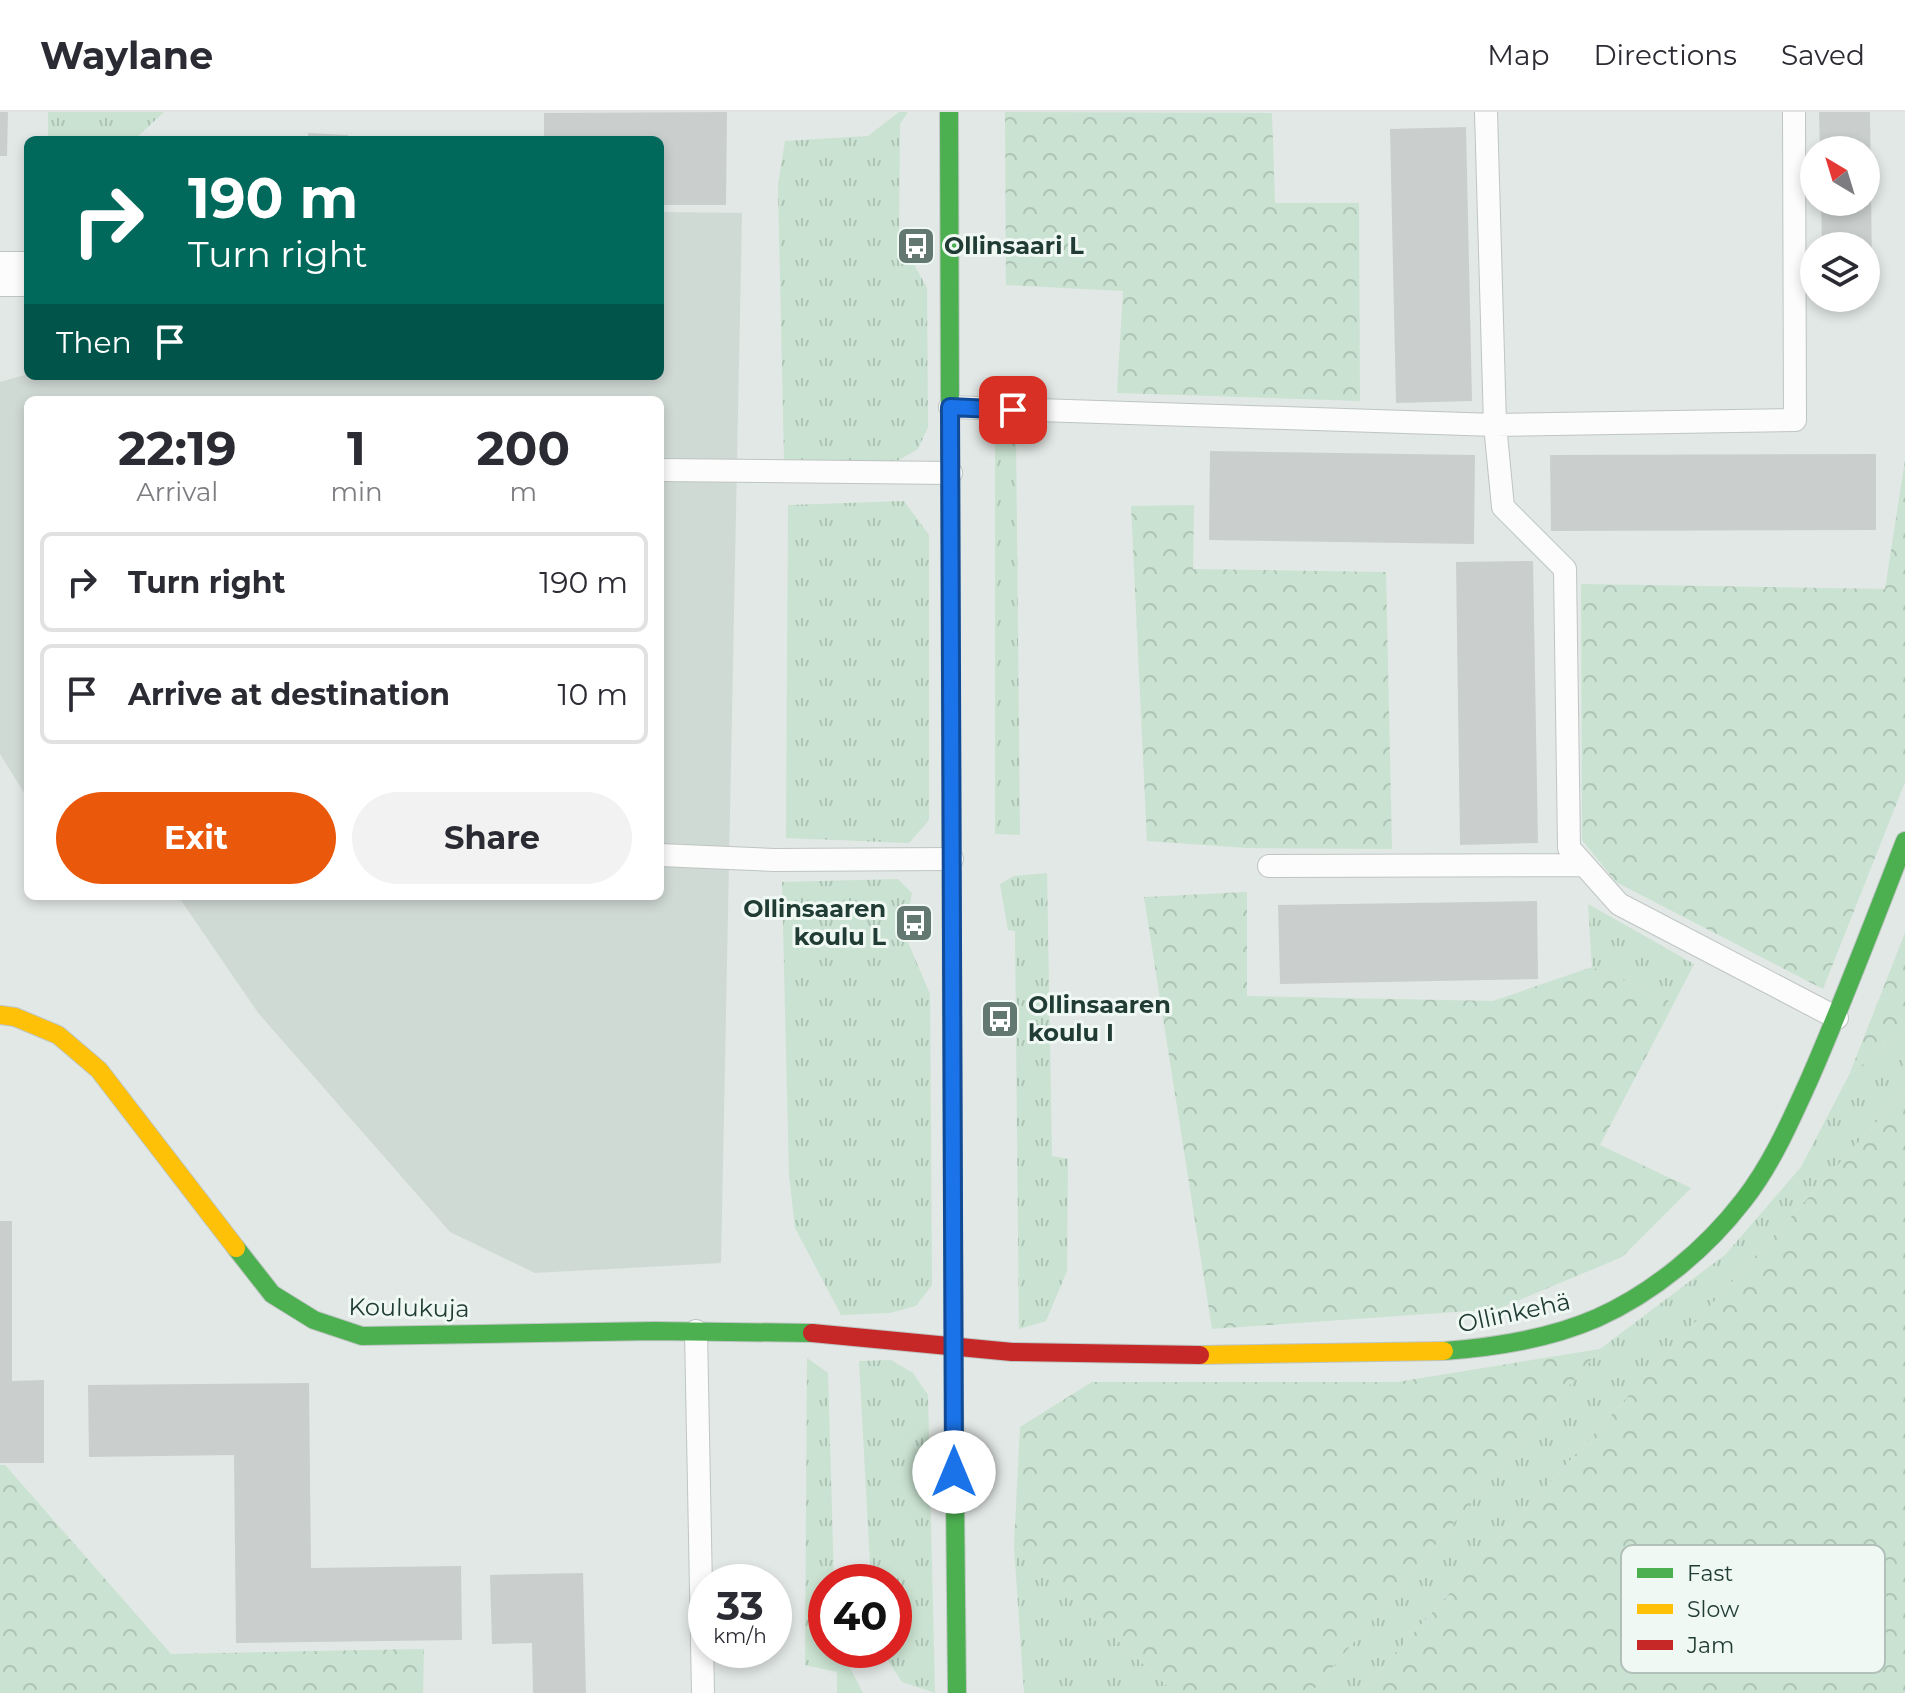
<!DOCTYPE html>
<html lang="en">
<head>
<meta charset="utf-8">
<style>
  :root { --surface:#fff; --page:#f2f2f3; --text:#2b2b33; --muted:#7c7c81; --line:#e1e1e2; --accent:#ea580c }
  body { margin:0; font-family:Montserrat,sans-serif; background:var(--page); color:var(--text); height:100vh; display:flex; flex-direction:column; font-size:30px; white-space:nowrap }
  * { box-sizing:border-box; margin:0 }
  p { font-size:26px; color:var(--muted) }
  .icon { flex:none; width:44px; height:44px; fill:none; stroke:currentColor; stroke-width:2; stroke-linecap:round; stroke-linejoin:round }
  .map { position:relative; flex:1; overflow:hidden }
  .panel { position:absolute; left:24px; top:284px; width:640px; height:504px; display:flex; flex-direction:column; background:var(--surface); border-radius:12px; box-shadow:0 4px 12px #0003 }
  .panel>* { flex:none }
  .hud { position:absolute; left:24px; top:24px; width:640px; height:244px; border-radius:12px; box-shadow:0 4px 12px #0003; background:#00695c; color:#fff; overflow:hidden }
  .needle { width:52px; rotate:322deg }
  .controls { position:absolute; left:1800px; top:24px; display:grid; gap:16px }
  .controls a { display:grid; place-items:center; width:80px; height:80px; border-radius:50%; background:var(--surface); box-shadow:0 4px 12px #0003; font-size:40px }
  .speed { position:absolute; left:688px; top:1452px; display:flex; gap:16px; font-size:40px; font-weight:700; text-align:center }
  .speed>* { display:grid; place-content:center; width:104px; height:104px; border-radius:50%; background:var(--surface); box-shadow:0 4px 12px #0003; line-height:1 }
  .speed small { font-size:20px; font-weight:400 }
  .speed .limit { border:12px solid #d22; background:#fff; color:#111 }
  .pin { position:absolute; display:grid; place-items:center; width:68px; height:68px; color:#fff; margin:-34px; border-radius:16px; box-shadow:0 4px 12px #0006 }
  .me { position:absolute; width:88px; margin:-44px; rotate:0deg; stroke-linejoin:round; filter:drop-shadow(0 0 6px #0008) }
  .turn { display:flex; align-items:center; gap:28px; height:168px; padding:0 32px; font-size:36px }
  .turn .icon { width:104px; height:104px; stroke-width:2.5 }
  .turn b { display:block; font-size:56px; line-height:68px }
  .then { display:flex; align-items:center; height:76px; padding:0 32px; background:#0003; gap:16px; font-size:30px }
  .eta { display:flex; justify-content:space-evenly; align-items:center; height:136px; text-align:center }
  .eta b { font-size:48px; font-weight:700; line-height:56px }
  .primary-button { display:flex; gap:16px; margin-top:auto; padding:16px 32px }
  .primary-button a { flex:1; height:92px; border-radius:48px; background:var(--accent); color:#fff; font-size:32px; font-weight:700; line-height:92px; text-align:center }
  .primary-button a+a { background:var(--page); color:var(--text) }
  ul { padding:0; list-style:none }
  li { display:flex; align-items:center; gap:24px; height:100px; margin:0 16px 12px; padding:0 16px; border:4px solid var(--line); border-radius:12px }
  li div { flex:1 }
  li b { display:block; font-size:30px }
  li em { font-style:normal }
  header { display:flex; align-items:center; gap:48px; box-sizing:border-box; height:112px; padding:0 40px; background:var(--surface); border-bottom:2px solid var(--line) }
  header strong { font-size:38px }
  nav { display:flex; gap:44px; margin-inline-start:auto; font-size:28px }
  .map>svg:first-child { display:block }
  .built { fill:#d0dad5 }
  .grass { fill:url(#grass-tufts) }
  .forest { fill:url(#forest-crowns) }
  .building { fill:#cacfcd }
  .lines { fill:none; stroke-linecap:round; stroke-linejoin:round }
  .lane-casing { stroke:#bfc5c2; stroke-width:24 }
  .street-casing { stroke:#bfc5c2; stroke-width:46 }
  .fast-casing { stroke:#bec6c3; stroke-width:20 }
  .slow-casing { stroke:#bec6c3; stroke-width:20 }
  .jam-casing { stroke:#bec6c3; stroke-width:20 }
  .lane { stroke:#fbfcfb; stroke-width:22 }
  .street { stroke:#fbfcfb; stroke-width:44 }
  .fast { stroke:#4caf50; stroke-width:18 }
  .slow { stroke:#ffc107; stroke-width:18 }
  .jam { stroke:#c62828; stroke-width:18 }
  .route-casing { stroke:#114b97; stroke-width:20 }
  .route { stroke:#1a73e8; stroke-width:14 }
  .labels { text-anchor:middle; stroke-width:6; stroke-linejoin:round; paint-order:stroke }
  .poi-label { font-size:24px; font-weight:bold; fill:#203c34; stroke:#f0f8f4; text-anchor:start }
  .street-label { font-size:24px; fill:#203c34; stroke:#f0f8f4 }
  .key { fill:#f0f8f4; stroke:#b2c0ba; stroke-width:2 }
  .key-label { font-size:22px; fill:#203c34 }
</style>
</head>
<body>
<header>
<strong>Waylane</strong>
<nav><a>Map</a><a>Directions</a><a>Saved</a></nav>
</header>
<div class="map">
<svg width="1905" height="1581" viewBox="0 0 1905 1581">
  <defs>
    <pattern id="grass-tufts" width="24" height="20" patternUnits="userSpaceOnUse" patternTransform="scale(2)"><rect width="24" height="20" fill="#cae2d1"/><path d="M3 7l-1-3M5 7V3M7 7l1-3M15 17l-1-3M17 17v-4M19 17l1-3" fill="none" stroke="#adc3b4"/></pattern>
    <pattern id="forest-crowns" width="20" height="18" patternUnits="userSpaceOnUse" patternTransform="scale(2)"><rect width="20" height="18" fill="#cae2d1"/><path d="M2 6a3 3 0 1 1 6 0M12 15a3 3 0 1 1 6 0" fill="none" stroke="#adc3b4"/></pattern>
  </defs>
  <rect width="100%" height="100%" fill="#e2e8e5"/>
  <path class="built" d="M660 100 742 101 721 1151 535 1161 450 1120 259 902 178 784H660V288H28V687L0 642V270L28 262 660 264Z"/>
  <path class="grass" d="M48 0H164L134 28H48Z
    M899 0H908L900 12 899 125 927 176 928 315 918 337 897 349H784L778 73 785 29 868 24Z
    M995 319 1016 323 1020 723 995 722Z
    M904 389 929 423V708L909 731 786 726 788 393Z
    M1047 761 1052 1044 1068 1047 1067 1159 1046 1209 1019 1217 1015 819 1008 818 1000 772 1014 764Z
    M898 767 912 781 904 821 930 882 932 1173 916 1194 890 1201 841 1203 795 1116 789 1063 782 770Z
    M1588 792 1694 852 1674 891 1592 855Z
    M1905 919V979L1359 1581H1311L1600 1237 1726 1142 1801 1055 1849 963Z
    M807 1246 828 1261 834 1470H826V1538H841L863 1581H837V1560L805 1553Z
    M891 1248 913 1261 928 1283 935 1581 902 1570 881 1538H894V1470H871L859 1249Z
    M1014 1434 1175 1581H1024Z"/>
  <path class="forest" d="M1005 0 1272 1 1275 91H1359L1360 289 1117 281 1123 179 1006 173Z
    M1905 348V670L1823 877 1616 770 1582 728 1581 472 1885 477Z
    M1194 393 1193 457 1386 460 1392 737 1247 736 1147 729 1131 394Z
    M1247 780V884L1493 889 1592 855 1674 891 1600 1033 1691 1076 1622 1145 1498 1197 1212 1217 1144 785Z
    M1905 821V919L1849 963Z
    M1905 979V1581H1359Z
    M1600 1237 1311 1581H1175L1014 1434 1020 1315 1092 1270H1397Z
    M0 1353H5L171 1542 424 1537 423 1581H0Z"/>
  <path class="building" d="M0 0H8L7 44H0Z
    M727 0 726 93H660V28H544V1Z
    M1819 0H1870L1872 157H1866V134H1822L1821 90H1866V38H1820Z
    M1466 15 1472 289 1396 291 1390 17Z
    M308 21 348 23V28H308Z
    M1210 339 1475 343 1474 432 1209 428Z
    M1876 342V418L1551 419 1550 343Z
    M1533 449 1538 731 1460 733 1456 450Z
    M1537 789 1538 867 1280 872 1278 793Z
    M0 1109H12V1269L44 1268V1351H0Z
    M309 1271 311 1456 461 1454 462 1528 236 1531 234 1343 89 1345 88 1273Z
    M583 1461 586 1581H533L532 1531 492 1532 490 1463Z"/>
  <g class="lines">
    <g class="lane-casing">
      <path id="lane" d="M1486 0 1495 313 1503 395 1565 457 1569 736 1619 792 1837 906
        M950 295 1495 313 1795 308 1794 0
        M660 358 951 361
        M660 743 774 748 952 747
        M1269 754 1584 753
        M696 1219 703 1581"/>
    </g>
    <g class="street-casing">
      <path id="street" d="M0 162H28"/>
    </g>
    <g class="fast-casing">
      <path id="fast" d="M949 0 952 944
        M236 1136 272 1182 314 1208 362 1224 654 1219 812 1221
        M1444 1239C1496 1235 1549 1227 1597 1206 1653 1181 1706 1137 1743 1089 1772 1052 1791 1008 1810 966 1844 888 1874 809 1905 729
        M954 1290 957 1581"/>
    </g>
    <g class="slow-casing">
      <path id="slow" d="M0 903 15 905 58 923 99 958 236 1136
        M952 944 954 1290
        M1200 1243 1444 1239"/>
    </g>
    <g class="jam-casing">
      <path id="jam" d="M812 1221 1012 1240 1200 1243"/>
    </g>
    <use href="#lane" class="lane"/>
    <use href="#street" class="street"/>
    <use href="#fast" class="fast"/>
    <use href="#slow" class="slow"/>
    <use href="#jam" class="jam"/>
  </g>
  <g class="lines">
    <g class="route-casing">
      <path id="route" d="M954 1360 950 295 1013 298"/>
    </g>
    <use href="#route" class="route"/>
  </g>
  <defs>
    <g id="bus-square" transform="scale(2)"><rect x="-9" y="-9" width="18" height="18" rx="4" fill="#647872" stroke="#f0f8f4"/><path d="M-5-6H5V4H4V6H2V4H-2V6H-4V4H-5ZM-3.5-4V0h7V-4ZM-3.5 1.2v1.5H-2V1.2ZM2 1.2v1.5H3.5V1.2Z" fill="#fff"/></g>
  </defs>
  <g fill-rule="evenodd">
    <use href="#bus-square" x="916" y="134"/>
    <use href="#bus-square" x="914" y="811"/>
    <use href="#bus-square" x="1000" y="907"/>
  </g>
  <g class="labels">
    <g class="poi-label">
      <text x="944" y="142">Ollinsaari L</text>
      <text x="886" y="805" text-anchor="end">Ollinsaaren<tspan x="886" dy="28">koulu L</tspan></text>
      <text x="1028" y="901">Ollinsaaren<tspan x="1028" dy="28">koulu I</tspan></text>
    </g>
    <g class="street-label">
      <text transform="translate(409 1196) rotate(1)" y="8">Koulukuja</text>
      <text transform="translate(1514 1201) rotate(-12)" y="8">Ollinkehä</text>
    </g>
  </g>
  <rect x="1621" y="1433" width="264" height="128" rx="12" class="key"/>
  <rect x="1637" y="1456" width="36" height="10" fill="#4caf50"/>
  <rect x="1637" y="1492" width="36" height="10" fill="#ffc107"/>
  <rect x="1637" y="1528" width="36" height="10" fill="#c62828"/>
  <g class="key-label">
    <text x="1687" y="1469">Fast</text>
    <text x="1687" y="1505">Slow</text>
    <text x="1687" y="1541">Jam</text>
  </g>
</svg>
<div class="controls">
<a><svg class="needle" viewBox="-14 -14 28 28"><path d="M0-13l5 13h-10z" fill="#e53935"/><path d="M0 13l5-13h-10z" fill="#7c7c81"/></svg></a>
<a><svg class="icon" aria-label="layers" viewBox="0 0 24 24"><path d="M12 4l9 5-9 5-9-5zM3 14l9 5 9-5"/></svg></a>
</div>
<div class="speed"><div>33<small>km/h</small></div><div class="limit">40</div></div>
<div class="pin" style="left:1013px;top:298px;background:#d93025"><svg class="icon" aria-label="arrive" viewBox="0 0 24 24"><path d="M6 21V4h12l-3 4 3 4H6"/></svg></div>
<svg class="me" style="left:954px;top:1360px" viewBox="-20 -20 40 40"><circle r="19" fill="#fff"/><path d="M0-13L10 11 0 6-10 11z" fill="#1a73e8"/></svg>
<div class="hud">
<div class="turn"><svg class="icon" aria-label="right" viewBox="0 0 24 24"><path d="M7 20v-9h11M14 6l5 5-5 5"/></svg><div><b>190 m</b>Turn right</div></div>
<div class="then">Then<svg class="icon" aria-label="arrive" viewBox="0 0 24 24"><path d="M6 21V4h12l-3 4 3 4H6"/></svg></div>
</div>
<section class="panel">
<div class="eta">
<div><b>22:19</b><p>Arrival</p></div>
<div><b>1</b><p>min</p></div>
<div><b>200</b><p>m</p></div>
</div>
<ul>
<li><svg class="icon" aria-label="right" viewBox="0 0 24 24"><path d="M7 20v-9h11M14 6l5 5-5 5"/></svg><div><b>Turn right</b></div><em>190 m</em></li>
<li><svg class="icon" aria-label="arrive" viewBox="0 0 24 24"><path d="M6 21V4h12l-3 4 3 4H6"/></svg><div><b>Arrive at destination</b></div><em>10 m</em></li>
</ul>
<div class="primary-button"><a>Exit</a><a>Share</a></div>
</section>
</div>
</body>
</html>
